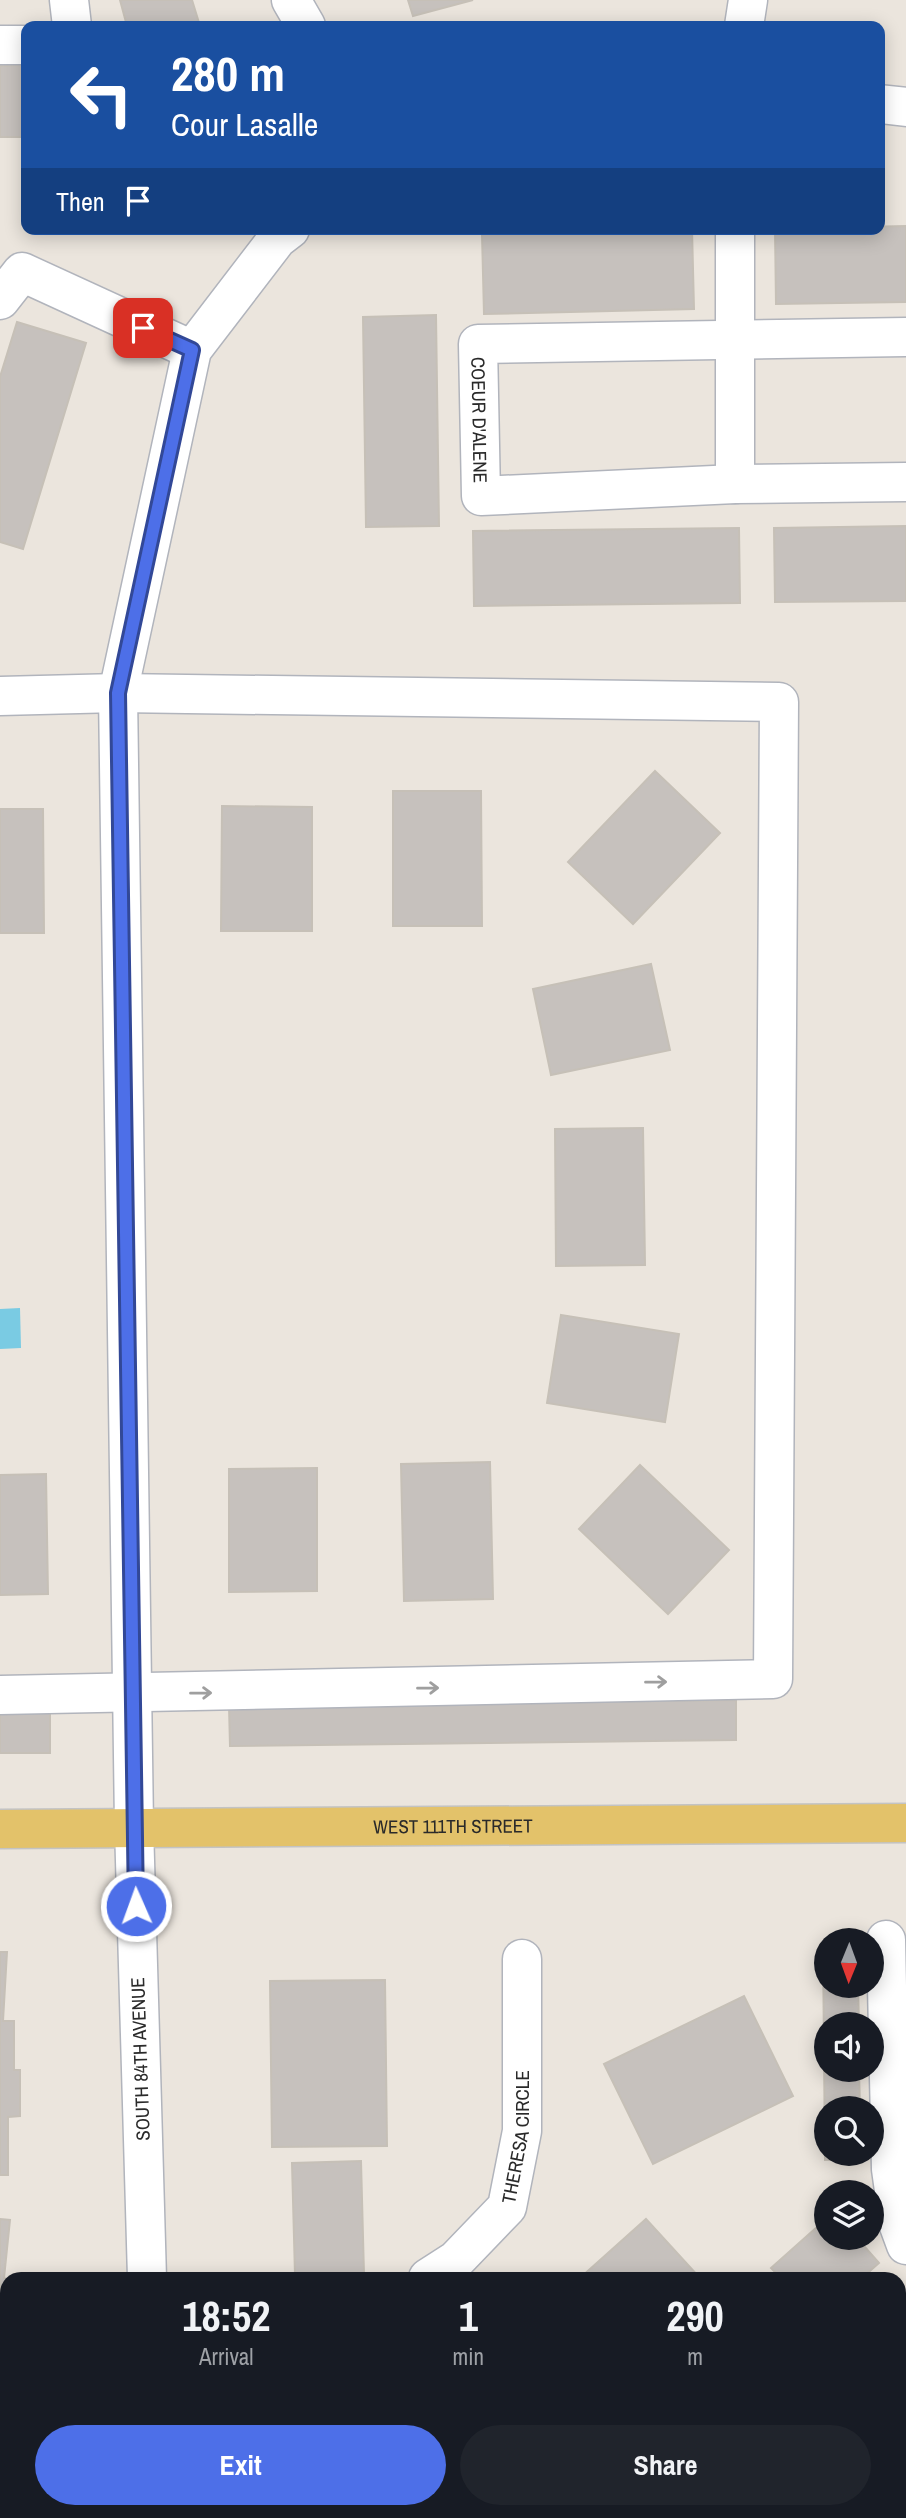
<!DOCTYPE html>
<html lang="en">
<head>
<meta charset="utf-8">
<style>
  :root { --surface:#171b24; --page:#20242c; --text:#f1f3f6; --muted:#9ea1a6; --accent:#4d6fe8 }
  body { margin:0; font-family:"Archivo Narrow",sans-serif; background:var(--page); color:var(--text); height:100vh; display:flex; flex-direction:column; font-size:26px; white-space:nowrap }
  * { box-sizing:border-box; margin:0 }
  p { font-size:23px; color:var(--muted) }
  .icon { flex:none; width:38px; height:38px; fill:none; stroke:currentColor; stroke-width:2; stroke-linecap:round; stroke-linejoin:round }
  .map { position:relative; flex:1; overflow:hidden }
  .details { position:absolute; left:0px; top:2272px; width:906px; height:247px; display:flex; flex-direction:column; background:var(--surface); border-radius:21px 21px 0 0; box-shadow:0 4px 18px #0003 }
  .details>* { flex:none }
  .hud { position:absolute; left:21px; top:21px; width:864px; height:214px; border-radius:14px; box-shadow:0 4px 18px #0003; background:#1a4fa0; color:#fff; overflow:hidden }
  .needle { width:46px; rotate:181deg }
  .tools { position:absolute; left:814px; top:1928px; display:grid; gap:14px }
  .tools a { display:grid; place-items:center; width:70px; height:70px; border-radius:50%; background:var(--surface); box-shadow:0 4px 18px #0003; font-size:35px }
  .pin { position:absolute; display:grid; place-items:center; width:60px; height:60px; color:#fff; margin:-30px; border-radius:14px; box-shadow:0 4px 10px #0006 }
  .me { position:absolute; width:77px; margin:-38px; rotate:358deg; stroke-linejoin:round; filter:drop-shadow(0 0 5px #0008) }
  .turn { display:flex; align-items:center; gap:24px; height:147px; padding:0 35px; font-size:32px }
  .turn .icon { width:91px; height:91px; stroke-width:2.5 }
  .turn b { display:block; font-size:49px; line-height:60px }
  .then { display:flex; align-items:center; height:66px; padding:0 35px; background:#0003; gap:14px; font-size:26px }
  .eta { display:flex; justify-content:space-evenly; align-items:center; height:119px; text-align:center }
  .eta b { font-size:42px; font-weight:700; line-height:49px }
  .action { display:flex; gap:14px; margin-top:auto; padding:14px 35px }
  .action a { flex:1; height:80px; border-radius:42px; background:var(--accent); color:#fff; font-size:28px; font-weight:700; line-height:80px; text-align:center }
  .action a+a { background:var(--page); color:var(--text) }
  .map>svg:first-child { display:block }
  .water { fill:#7acbe3 }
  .building { fill:#c6c1bd; stroke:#c6c0b7; stroke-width:2 }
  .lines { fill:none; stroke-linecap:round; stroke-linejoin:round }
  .minor-casing { stroke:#b1b4bc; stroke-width:41 }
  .major-casing { stroke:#c3c3c3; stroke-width:41 }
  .minor { stroke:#fff; stroke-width:38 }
  .major { stroke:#e3c26a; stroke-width:38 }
  .oneway { stroke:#9f9f9f }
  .route-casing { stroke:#324897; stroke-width:18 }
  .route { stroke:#4d6fe8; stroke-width:12 }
  .labels { text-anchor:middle; stroke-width:5; stroke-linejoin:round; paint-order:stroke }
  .street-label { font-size:19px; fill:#2a2a2a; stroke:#fff }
</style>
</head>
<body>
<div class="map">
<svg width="906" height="2518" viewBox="0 0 906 2518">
  <rect width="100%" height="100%" fill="#ebe5dd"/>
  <path class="water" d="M20 1308 21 1348 0 1349V1309Z"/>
  <path class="building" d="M120 0H192L200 26H127Z
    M408 0H473L413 16Z
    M26 65V137H0V66Z
    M906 226V302L776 304 775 229Z
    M692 229 694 309 484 314 482 234Z
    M436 315 439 526 366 527 363 317Z
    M17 322 86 343 23 549 0 542V377Z
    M906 526V601L775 602 774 528Z
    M739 528 740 603 474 606 473 531Z
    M655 771 720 833 633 924 568 862Z
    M393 791H481L482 926H393Z
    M222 806 312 807V931H221Z
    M0 809H43L44 933H0Z
    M651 964 670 1050 551 1075 533 989Z
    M643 1128 645 1265 556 1266 555 1129Z
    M561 1315 679 1334 665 1422 547 1403Z
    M490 1462 493 1599 404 1601 401 1464Z
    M640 1465 729 1550 668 1614 579 1529Z
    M317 1468V1591L229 1592V1469Z
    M46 1474 48 1594 0 1595V1475Z
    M736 1700V1740L230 1746 229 1706Z
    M50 1712V1753H0V1713Z
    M823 1944H826V1986H858L859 2025H826V2070H859L860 2109H826V2154H860V2159L825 2160Z
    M0 1952H7L3 2021H14V2070H20V2116L8 2117V2175H0Z
    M385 1980 387 2146 272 2147 270 1981Z
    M744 1996 793 2096 653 2164 604 2064Z
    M361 2161 364 2274 295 2275 292 2163Z
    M0 2219 10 2220 4 2278 7 2279V2326L3 2375 0 2374Z
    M646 2219 700 2278H580Z
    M826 2219V2238H857L879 2263 862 2278H781L771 2268Z
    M538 2511H632L625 2518H544Z"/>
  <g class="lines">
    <g class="minor-casing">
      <g id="minor">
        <path d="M69 0 72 26"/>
        <path d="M291 0 306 26"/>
        <path d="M744 26 748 0"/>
        <path d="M0 45H26"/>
        <path d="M880 104 906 107"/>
        <path d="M0 300 22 272 192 350"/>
        <path id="s1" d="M906 337 478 344 481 496 735 484 906 482"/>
        <path d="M735 484V229"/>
        <path d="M0 696 118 693 779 702 773 1679 0 1695"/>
        <path d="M886 1940 891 2169 899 2226 906 2245"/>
        <path d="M147 2278 134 1826 118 693 192 350 277 239 290 229"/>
        <path id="s2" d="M428 2278 456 2260 507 2207 522 2131V1959"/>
        <path d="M900 2385 906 2379"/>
        <path d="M280 2511V2518"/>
        <path d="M499 2511 505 2518"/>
        <path d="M41 2518 48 2511"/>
        <path d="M759 2518 765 2511"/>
      </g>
    </g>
    <g class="major-casing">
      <g id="major">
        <path id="s3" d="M0 1829 906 1823"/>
      </g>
    </g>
    <use href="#minor" class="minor"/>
    <use href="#major" class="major"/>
  </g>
  <defs><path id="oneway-shaft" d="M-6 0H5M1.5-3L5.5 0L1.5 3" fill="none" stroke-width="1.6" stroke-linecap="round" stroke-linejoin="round" transform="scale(1.75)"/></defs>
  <g class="oneway">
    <use href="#oneway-shaft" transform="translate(656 1682) rotate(-1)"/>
    <use href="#oneway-shaft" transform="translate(428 1688) rotate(-1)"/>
    <use href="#oneway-shaft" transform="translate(201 1693) rotate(-1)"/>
  </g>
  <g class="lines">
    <g class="route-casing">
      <path id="route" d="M136 1906 118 693 192 350 143 328"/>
    </g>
    <use href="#route" class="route"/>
  </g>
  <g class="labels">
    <g class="street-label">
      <text dy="7" stroke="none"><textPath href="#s1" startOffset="504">COEUR D'ALENE</textPath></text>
      <text dy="7" stroke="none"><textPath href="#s3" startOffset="453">WEST 111TH STREET</textPath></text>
      <text transform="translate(140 2059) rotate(-92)" y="7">SOUTH 84TH AVENUE</text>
      <text dy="7" stroke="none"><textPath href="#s2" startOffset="178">THERESA CIRCLE</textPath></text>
    </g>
  </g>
</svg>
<div class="tools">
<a><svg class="needle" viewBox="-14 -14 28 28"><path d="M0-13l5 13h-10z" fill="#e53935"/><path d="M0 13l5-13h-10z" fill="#9ea1a6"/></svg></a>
<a><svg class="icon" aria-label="sound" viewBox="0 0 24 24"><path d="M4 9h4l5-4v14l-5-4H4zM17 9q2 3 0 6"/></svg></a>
<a><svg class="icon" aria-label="search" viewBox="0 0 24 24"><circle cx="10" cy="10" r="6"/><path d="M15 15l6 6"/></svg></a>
<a><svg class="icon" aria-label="layers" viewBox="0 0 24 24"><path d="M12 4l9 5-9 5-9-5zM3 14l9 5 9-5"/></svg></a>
</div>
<div class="pin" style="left:143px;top:328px;background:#d93025"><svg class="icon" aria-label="arrive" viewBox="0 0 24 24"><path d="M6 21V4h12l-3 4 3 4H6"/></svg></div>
<svg class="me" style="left:136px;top:1906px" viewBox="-20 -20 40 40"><circle r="17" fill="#4d6fe8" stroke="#fff" stroke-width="3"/><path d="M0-11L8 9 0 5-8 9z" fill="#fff"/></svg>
<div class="hud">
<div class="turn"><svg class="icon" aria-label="left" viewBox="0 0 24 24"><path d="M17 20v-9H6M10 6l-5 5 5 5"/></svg><div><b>280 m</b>Cour Lasalle</div></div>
<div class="then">Then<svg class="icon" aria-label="arrive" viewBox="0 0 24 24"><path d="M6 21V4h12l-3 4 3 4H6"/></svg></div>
</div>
<section class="details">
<div class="eta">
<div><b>18:52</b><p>Arrival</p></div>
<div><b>1</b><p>min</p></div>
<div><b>290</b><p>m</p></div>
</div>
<div class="action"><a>Exit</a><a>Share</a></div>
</section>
</div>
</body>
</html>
